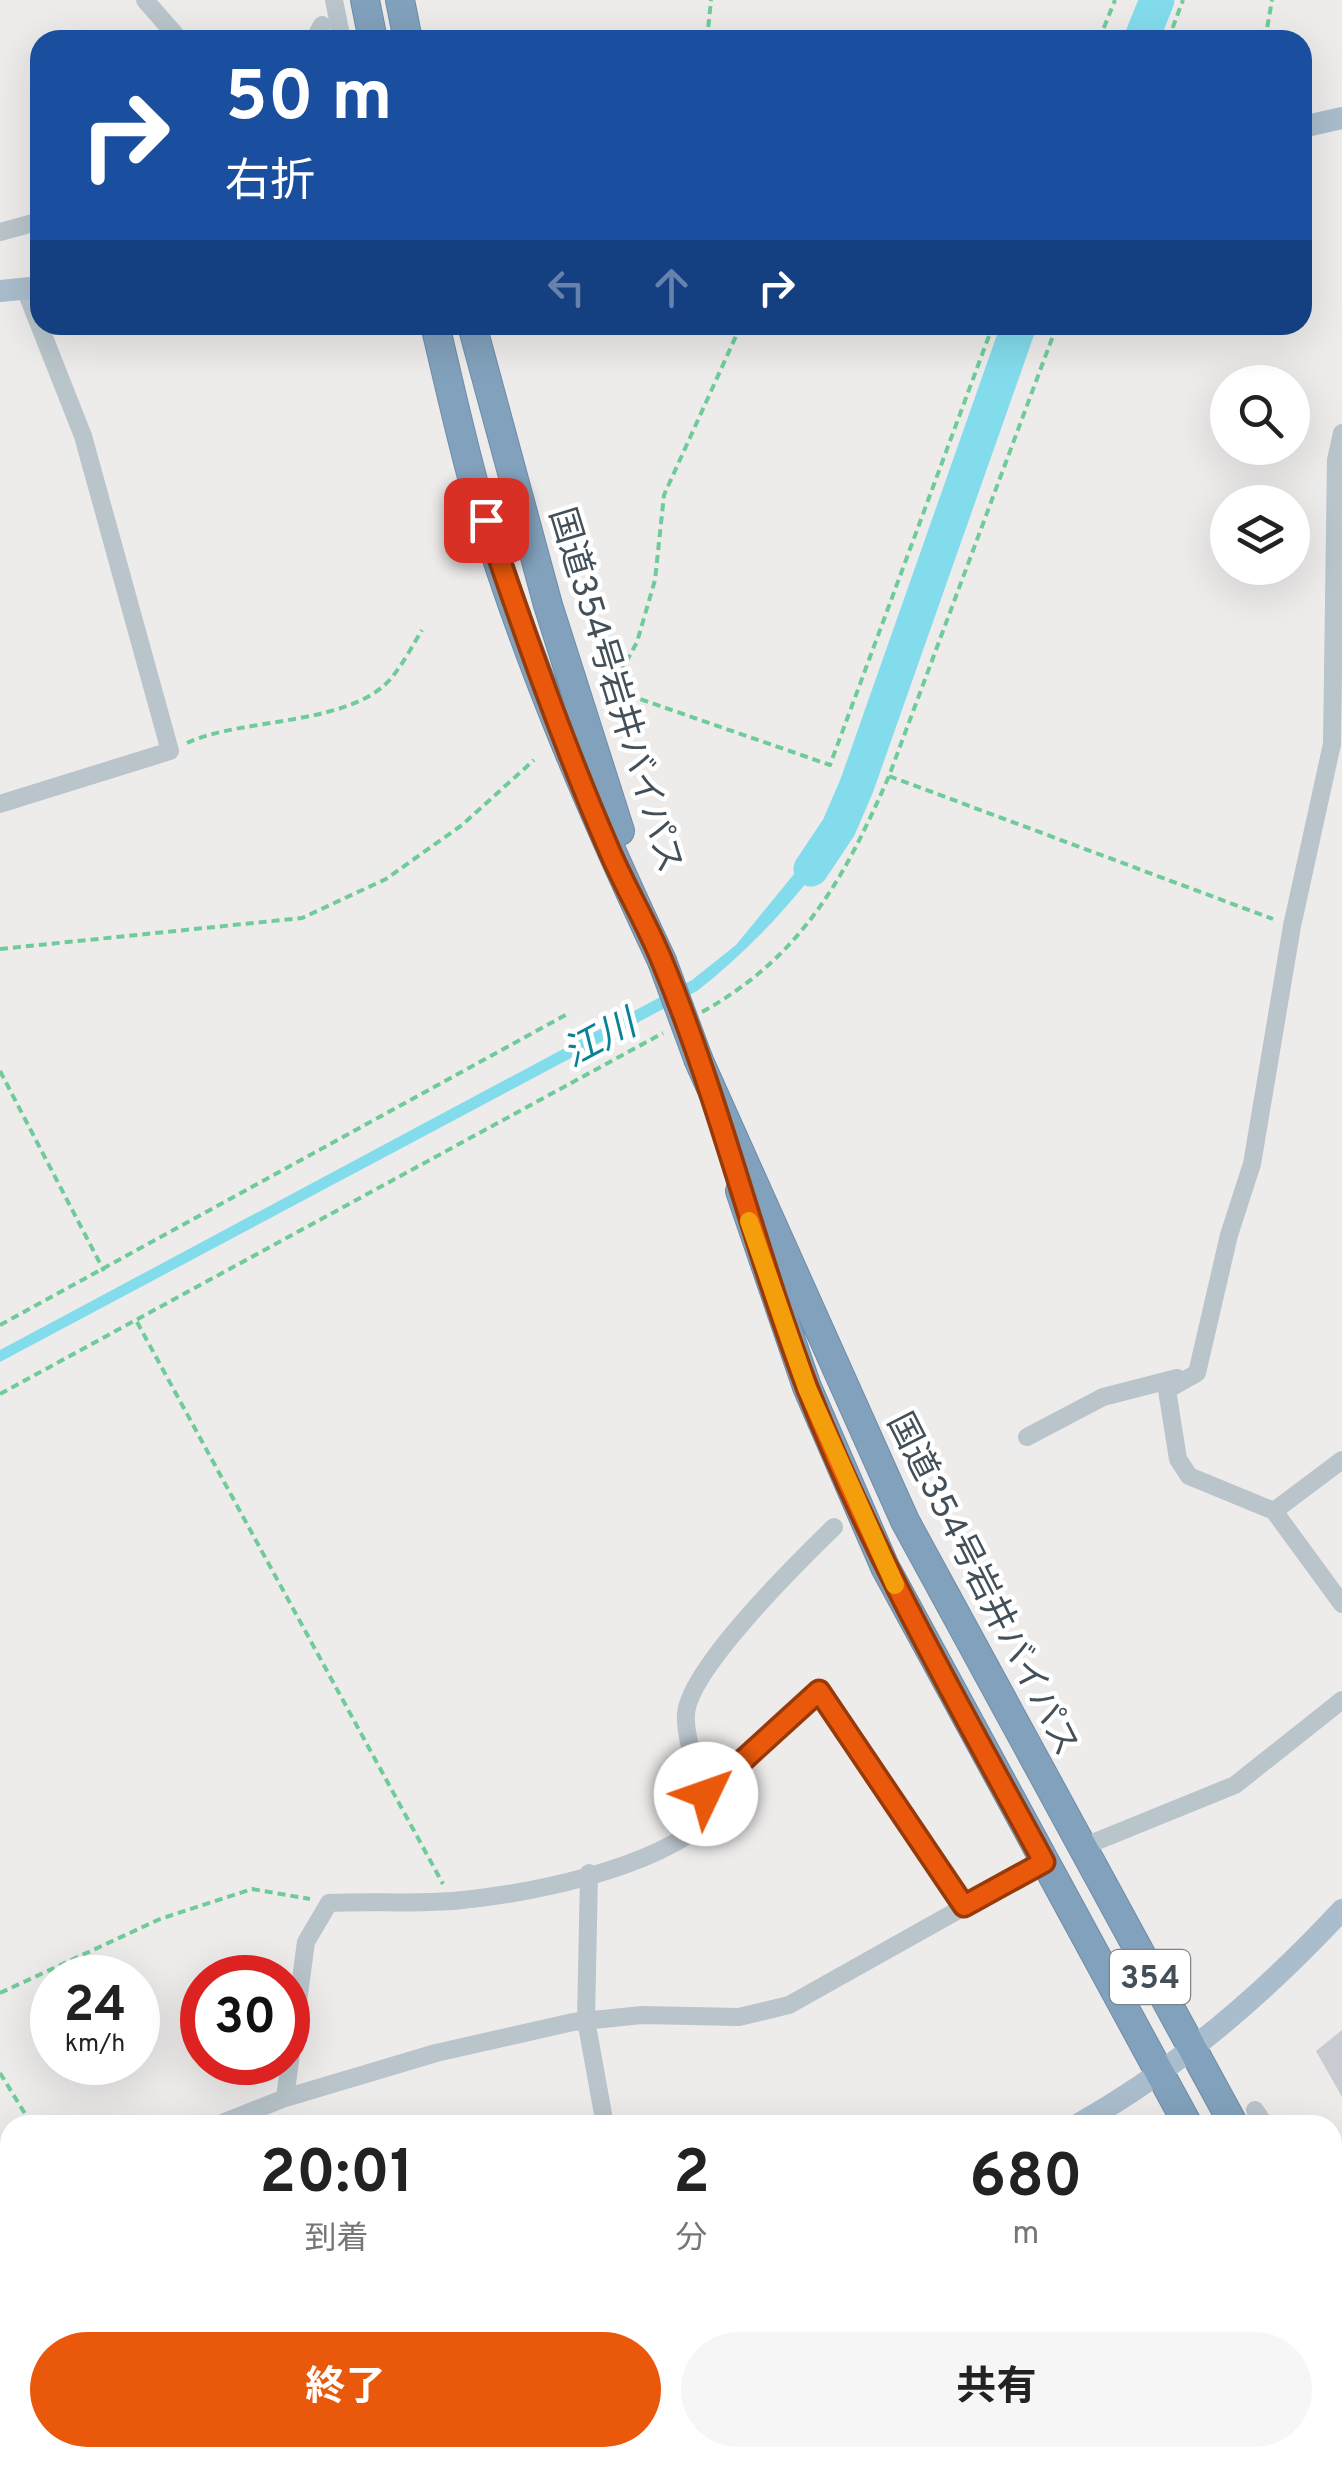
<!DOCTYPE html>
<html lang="ja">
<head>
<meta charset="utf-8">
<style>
  :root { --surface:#fff; --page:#f6f6f6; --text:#222; --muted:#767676; --accent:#ea580c }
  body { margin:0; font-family:Overpass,"Noto Sans JP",sans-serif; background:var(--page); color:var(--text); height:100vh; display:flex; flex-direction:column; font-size:38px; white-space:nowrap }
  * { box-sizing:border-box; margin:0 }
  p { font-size:32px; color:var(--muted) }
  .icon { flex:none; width:55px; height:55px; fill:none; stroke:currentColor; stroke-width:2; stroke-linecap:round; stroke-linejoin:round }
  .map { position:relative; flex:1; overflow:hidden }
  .details { position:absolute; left:0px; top:2115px; width:1342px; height:352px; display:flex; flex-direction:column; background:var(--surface); border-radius:30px 30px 0 0; box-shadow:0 10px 40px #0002 }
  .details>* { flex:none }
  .banner { position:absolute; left:30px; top:30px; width:1282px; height:305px; border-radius:30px; box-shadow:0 10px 40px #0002; background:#1a4fa0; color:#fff; overflow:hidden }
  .buttons { position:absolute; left:1210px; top:365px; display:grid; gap:20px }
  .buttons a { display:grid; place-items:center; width:100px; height:100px; border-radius:50%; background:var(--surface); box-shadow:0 10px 40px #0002; font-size:50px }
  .speed { position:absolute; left:30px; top:1955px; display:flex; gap:20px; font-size:50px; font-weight:700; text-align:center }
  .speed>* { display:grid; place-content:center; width:130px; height:130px; border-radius:50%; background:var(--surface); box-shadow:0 10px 40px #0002; line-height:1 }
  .speed small { font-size:25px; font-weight:400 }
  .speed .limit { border:15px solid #d22; background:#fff; color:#111 }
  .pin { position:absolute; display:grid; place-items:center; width:85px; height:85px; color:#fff; margin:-42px; border-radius:20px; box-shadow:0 5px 15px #0006 }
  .me { position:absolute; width:110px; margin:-55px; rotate:48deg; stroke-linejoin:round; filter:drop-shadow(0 0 8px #0008) }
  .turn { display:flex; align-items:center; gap:35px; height:210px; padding:0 30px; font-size:45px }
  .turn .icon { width:130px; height:130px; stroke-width:2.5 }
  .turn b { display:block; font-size:70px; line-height:85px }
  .lanes { display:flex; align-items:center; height:95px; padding:0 30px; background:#0003; justify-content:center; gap:50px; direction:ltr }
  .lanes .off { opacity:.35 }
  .eta { display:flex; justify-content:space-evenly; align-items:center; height:170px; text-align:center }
  .eta b { font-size:60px; font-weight:700; line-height:70px }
  .primary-button { display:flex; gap:20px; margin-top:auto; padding:20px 30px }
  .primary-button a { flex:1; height:115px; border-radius:60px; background:var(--accent); color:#fff; font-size:40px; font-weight:700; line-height:115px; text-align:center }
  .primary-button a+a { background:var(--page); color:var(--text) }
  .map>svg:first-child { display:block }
  .water { fill:#83dcec }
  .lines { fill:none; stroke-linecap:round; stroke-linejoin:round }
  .river { stroke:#83dcec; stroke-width:35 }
  .building { fill:#c8cbd1 }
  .highway-casing { stroke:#6d8ca8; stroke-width:30 }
  .path { stroke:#6fcc9a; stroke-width:4; stroke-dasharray:8 5; stroke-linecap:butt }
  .minor { stroke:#b9c4cb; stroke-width:18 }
  .major { stroke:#aabdcc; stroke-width:22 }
  .highway { stroke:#82a1bc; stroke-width:28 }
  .highway-bridge-casing { stroke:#6d8ca8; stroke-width:30; stroke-linecap:butt }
  .highway-bridge { stroke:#82a1bc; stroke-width:28 }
  .route-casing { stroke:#983908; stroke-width:25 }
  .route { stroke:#ea580c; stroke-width:18 }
  .slow { stroke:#f59e0b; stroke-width:18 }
  .labels { text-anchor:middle; stroke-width:9; stroke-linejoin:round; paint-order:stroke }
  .shield { fill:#fff; stroke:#7c848b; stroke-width:2.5 }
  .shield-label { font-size:32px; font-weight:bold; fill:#445059 }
  .street-label { font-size:35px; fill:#445059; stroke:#fff }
  .water-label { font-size:38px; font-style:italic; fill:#0b8196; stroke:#fff }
</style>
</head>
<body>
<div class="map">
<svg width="1342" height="2467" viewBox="0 0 1342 2467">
  <rect width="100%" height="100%" fill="#eeebeb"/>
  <path class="water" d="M834 825 843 833C802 893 755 946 697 991L0 1362V1350L692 980 736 945Z"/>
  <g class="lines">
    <path class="river" d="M1141 40 1157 0
      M811 869 839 827 857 785 1019 325"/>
  </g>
  <path class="building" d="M1342 2030V2097L1316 2051Z"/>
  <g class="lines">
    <g class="highway-casing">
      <path id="highway" d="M365 0 373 40
        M400 0 408 40
        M435 325C448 379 460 434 475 488 522 650 590 808 662 961
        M472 325 548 605 620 831
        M699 1061 905 1521 1234 2125
        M740 1191 807 1387 885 1567 1188 2125
        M1332 2302 1342 2319
        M1332 2384 1342 2401"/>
    </g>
    <path class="path" d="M707 40 711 0
      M1099 40 1115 0
      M1168 40 1183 0
      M1265 40 1272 0
      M741 325 664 495 655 580 637 642 623 668 637 698 830 765 993 325
      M187 743C241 717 353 727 393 676 404 662 413 645 422 630
      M889 776 1273 919
      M0 949 302 918 386 879 462 825 534 760
      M702 1012C803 956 845 877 889 776L1057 325
      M0 1071 104 1271
      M137 1322 443 1884
      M0 1325 569 1013
      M0 1394 663 1033
      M0 1993 160 1919 252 1889 310 1899
      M0 2073 32 2125
      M757 2458 762 2467"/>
    <path class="minor" d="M145 0 180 40
      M334 0 342 40
      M314 40 322 25
      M0 232 40 221
      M1342 433 1336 460 1332 744 1292 926 1252 1164 1229 1235 1197 1373 1167 1390 1178 1459 1189 1476 1274 1511 1342 1604
      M0 804 170 751 83 436 25 289
      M1027 1437 1103 1397 1177 1378
      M1274 1511 1342 1460
      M706 1794 819 1691 963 1906
      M1080 1848 1235 1785 1342 1700
      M589 1873 586 2020 605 2125
      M285 2098 306 1942 329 1903C370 1901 412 1904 453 1901 529 1894 651 1870 708 1820 705 1787 684 1743 686 1714 689 1669 800 1560 834 1527
      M1255 2110 1265 2125
      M217 2125 285 2098 436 2053 573 2022 642 2015 739 2017 789 2005 1044 1862
      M1332 2224 1342 2240
      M0 2316 10 2309
      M212 2458 223 2467
      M1271 2467 1280 2458"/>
    <path class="major" d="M1302 127 1342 118
      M0 291 40 287
      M1077 2125C1177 2069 1264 1994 1342 1910
      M614 2467 622 2458"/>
    <use href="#highway" class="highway"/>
    <g class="highway-bridge-casing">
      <path id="highway-bridge" d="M662 961 699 1061"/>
    </g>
    <use href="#highway-bridge" class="highway-bridge"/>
  </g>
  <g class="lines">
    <g class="route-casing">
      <path id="route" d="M486 520C524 632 563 744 610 852 626 889 647 924 662 961 720 1100 754 1249 808 1390 872 1554 960 1707 1044 1862L964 1906 819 1691 706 1794"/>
    </g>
    <use href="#route" class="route"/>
    <path class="slow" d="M749 1221 807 1388 895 1585"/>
  </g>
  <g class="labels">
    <rect class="shield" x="1110" y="1950" width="80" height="54" rx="8"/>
    <g class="shield-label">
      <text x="1150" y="1988">354</text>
    </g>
    <g class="street-label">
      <text transform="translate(617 690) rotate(73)" y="12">国道354号岩井バイパス</text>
      <text transform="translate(984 1584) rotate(63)" y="12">国道354号岩井バイパス</text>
    </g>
    <g class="water-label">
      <text transform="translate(599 1038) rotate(-28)" y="13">江川</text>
    </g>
  </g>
</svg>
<div class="buttons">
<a><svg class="icon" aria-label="search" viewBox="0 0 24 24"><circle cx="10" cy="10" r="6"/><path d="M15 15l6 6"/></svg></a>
<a><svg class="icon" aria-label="layers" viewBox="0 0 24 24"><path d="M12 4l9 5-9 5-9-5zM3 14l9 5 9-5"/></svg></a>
</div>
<div class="speed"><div>24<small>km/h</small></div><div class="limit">30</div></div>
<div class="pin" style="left:486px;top:520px;background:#d93025"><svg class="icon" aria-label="arrive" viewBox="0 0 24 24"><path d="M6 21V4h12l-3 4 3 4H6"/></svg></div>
<svg class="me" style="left:706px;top:1794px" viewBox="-20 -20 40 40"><circle r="19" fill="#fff"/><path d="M0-13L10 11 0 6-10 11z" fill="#ea580c"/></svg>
<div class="banner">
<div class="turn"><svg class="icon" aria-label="right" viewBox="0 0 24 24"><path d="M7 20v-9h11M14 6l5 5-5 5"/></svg><div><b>50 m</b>右折</div></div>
<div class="lanes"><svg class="icon off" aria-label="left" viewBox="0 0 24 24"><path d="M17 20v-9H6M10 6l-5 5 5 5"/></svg><svg class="icon off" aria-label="ahead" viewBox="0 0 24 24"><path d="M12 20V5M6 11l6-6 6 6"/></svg><svg class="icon" aria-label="right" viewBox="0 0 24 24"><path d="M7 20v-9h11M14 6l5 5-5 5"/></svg></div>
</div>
<section class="details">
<div class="eta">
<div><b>20:01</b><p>到着</p></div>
<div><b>2</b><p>分</p></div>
<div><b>680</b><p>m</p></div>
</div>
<div class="primary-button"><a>終了</a><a>共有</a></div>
</section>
</div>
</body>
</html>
